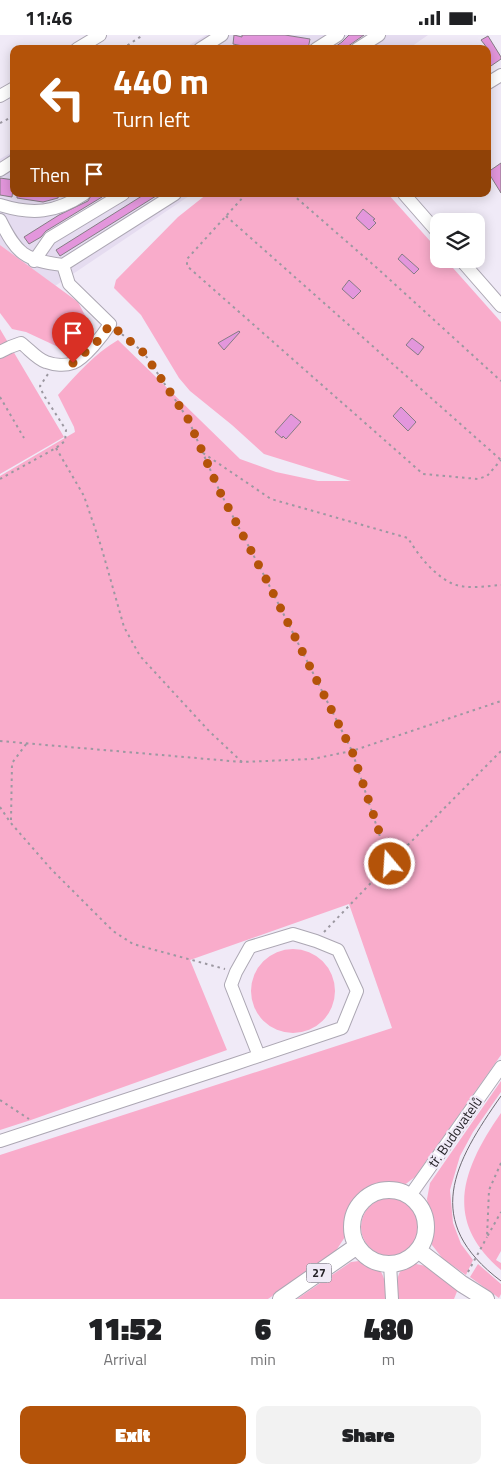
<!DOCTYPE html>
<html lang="en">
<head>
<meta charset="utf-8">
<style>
  :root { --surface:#fff; --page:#f2f2f2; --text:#202124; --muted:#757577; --accent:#b45309 }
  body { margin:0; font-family:"Titillium Web",sans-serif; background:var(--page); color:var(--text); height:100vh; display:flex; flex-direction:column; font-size:19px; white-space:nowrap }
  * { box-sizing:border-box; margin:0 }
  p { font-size:16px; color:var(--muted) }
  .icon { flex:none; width:28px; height:28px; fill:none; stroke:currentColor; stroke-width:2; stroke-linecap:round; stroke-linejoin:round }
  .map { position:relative; height:1264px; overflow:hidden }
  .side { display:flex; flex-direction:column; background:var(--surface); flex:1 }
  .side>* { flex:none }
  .top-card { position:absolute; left:10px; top:10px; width:481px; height:152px; border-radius:10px; box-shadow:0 2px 12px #0003; background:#b45309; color:#fff; overflow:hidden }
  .buttons { position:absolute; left:430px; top:178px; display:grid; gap:10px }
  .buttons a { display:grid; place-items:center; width:55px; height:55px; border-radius:10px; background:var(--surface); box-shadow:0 2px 12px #0003; font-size:25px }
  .pin { position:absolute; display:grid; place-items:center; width:42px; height:42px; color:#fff; margin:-51px -21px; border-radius:50% 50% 50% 0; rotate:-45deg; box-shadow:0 0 5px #0007 }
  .pin .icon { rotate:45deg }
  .me { position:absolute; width:55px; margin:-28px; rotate:342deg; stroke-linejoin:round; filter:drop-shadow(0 0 4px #0008) }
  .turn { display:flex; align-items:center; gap:18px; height:105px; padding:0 20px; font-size:22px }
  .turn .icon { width:65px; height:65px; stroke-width:2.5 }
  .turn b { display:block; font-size:35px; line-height:42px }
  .then { display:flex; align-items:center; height:48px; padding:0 20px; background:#0003; gap:10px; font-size:19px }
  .eta { display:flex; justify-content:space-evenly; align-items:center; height:85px; text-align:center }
  .eta b { font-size:30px; font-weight:800; line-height:35px }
  .primary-button { display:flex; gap:10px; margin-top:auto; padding:10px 20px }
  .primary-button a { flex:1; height:58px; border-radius:10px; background:var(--accent); color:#fff; font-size:20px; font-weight:800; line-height:58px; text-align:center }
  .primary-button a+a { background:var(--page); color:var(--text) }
  .status { display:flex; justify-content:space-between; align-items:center; height:35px; padding:0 25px; background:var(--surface); direction:ltr }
  .status svg { height:14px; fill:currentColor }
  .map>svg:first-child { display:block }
  .built { fill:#e5dcf0 }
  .green { fill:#f9accb }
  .building { fill:#e396dc; stroke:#867c85 }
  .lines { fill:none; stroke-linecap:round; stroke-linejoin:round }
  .minor-casing { stroke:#aca7b3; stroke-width:14 }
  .major-casing { stroke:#aca7b3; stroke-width:18 }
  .path { stroke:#9c98a1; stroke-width:2; stroke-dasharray:2.5 4; stroke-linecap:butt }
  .minor { stroke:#fff; stroke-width:12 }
  .major { stroke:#fff; stroke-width:16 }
  .tram { stroke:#6e6a72; stroke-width:1 }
  .route { stroke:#b45309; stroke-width:9; stroke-dasharray:0 16.2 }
  .labels { text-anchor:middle; stroke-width:4.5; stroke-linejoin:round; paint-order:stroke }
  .shield { fill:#f0eaf7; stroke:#635f66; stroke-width:1 }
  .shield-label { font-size:12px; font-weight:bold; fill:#262328 }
  .street-label { font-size:14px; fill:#262328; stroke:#f0eaf7 }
</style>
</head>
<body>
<div class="status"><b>11:46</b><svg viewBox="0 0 49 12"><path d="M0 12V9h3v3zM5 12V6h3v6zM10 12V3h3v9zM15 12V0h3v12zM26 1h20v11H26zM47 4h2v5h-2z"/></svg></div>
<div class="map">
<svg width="501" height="1264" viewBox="0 0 501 1264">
  <rect width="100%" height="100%" fill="#f0eaf7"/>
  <path class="built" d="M206 0H428L408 14H183Z
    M14 116V159H192L55 251 0 210V124Z"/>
  <path class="green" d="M207 159H388L439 216V224H445L501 287V1020L415 1142 403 1151 391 1150 381 1151 367 1159 355 1169 345 1202 335 1217 268 1264H0V1120L392 993 349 869 190 925 227 1015 31 1085 0 1095V441L75 397 74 392 58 360C78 338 93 320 118 305L240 424 276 437 318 446H351L264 419 232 390 190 356 179 343 141 280 114 253 116 245 178 182Z
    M0 210 78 267 92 294 69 317 26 297 12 294 0 278Z
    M0 294 64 402 0 439Z
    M251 956a42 42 0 1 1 84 0a42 42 0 1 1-84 0Z
    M501 1046V1057L473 1097 460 1121 450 1155 453 1188 461 1209 473 1225 466 1240 443 1224 432 1210 431 1186 427 1164 430 1148Z
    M501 1078V1216L496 1225 501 1228V1235C442 1185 463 1133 501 1078Z
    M361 1192a29 29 0 1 1 58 0a29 29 0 1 1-58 0Z
    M359 1226C384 1228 385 1243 387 1264H297L351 1227Z
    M411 1228 426 1231 458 1254 454 1264H398C397 1250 394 1234 411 1228Z
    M478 1229 501 1249V1259L499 1263 470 1242Z"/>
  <path class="building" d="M234 0 242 2V0H285L310 4 308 14H257L233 9Z
    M349 0H364L344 14H332L342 7Z
    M488 1 501 22V24L488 33V14L481 5Z
    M501 128V158L488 137Z
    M0 143 14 145 12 162 0 160Z
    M17 159H59L58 163 43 167 17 163Z
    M92 159H100L102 162 46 196 41 202 29 209 24 202 59 180 88 166Z
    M145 159H155L156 161 60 221 56 215Z
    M363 174 375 184 373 185 376 188 369 195 356 183Z
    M402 219 419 234 414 239 398 224Z
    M349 245 361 256 353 264 342 254Z
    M239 296 240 297 224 315 218 308Z
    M412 303 424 312 418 320 406 310Z
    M401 372 416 387 408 396 393 381Z
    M291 379 301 387 286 404 283 401 282 403 275 397Z"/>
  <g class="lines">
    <g class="minor-casing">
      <path id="minor" d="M77 14 100 0
        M200 14 222 0
        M316 14 338 0
        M357 14 379 0
        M488 48 501 40
        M0 61 14 53
        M0 135 14 126
        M404 159 439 199
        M0 170C32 180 56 178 84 159
        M0 185C17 219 24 225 63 230
        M460 224 501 271
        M34 226 50 203 123 159
        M0 317 10 312 21 308C29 314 37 324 46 327 54 330 65 331 73 328 85 323 103 300 110 289L69 249 63 230 175 159
        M0 1106 232 1030 342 993 357 956 338 915 316 906 293 899 250 912 236 937 231 950 259 1021
        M409 1162 501 1032
        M390 1229 392 1264"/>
    </g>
    <g class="major-casing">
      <path id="major" d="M352 1192a37 37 0 1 1 74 0a37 37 0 1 1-74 0Z
        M418 1215 462 1249 486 1264
        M281 1264 357 1211"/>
    </g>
    <path class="path" d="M122 14 143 0
      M0 88 14 81
      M246 159 187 224V231L423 439 478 444 487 441 501 425
      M292 159 377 233 501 346
      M226 181 501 425
      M117 295 144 318 188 384 220 457 266 544 352 716 389 829 501 716
      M0 362 24 403
      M56 413 84 461 101 511 124 592 140 621 209 696 242 727 312 724 352 716 501 666
      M203 418 271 464 408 503C418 520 433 539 451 548 465 555 486 551 501 550
      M0 444 56 413 65 406 66 395 43 359 40 351 48 339
      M0 706 242 727
      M0 772 10 787 51 834 113 896 133 909 225 934
      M11 785 12 728 27 708
      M324 897 389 829
      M0 1065 29 1084
      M501 1128 489 1155 487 1202 501 1177
      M468 1237 487 1202"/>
    <use href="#minor" class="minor"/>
    <use href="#major" class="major"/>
    <path class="tram" d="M501 1061C454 1128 421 1186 501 1246"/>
  </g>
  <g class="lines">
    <path class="route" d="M73 328 101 303 110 289 144 318 188 384 220 457 266 544 352 716 390 829"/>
  </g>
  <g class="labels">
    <rect class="shield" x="306.5" y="1228.5" width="25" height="19" rx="4"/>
    <g class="shield-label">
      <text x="319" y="1242">27</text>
    </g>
    <g class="street-label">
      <text transform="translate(455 1097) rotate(-55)" y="5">tř. Budovatelů</text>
    </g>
  </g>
</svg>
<div class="buttons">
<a><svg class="icon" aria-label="layers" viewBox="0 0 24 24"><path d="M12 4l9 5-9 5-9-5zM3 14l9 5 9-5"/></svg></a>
</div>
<div class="pin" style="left:73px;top:328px;background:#d93025"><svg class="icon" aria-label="arrive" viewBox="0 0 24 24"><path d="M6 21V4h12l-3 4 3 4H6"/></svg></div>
<svg class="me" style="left:390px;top:829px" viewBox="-20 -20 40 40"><circle r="17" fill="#b45309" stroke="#fff" stroke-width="3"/><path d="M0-11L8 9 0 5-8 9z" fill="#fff"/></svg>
<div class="top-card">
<div class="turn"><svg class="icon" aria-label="left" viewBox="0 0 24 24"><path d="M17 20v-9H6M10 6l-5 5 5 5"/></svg><div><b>440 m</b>Turn left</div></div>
<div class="then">Then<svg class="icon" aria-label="arrive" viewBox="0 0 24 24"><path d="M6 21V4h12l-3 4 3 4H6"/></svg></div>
</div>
</div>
<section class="side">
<div class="eta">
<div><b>11:52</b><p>Arrival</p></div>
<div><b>6</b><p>min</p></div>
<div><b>480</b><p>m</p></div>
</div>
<div class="primary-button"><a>Exit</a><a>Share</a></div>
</section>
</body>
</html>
